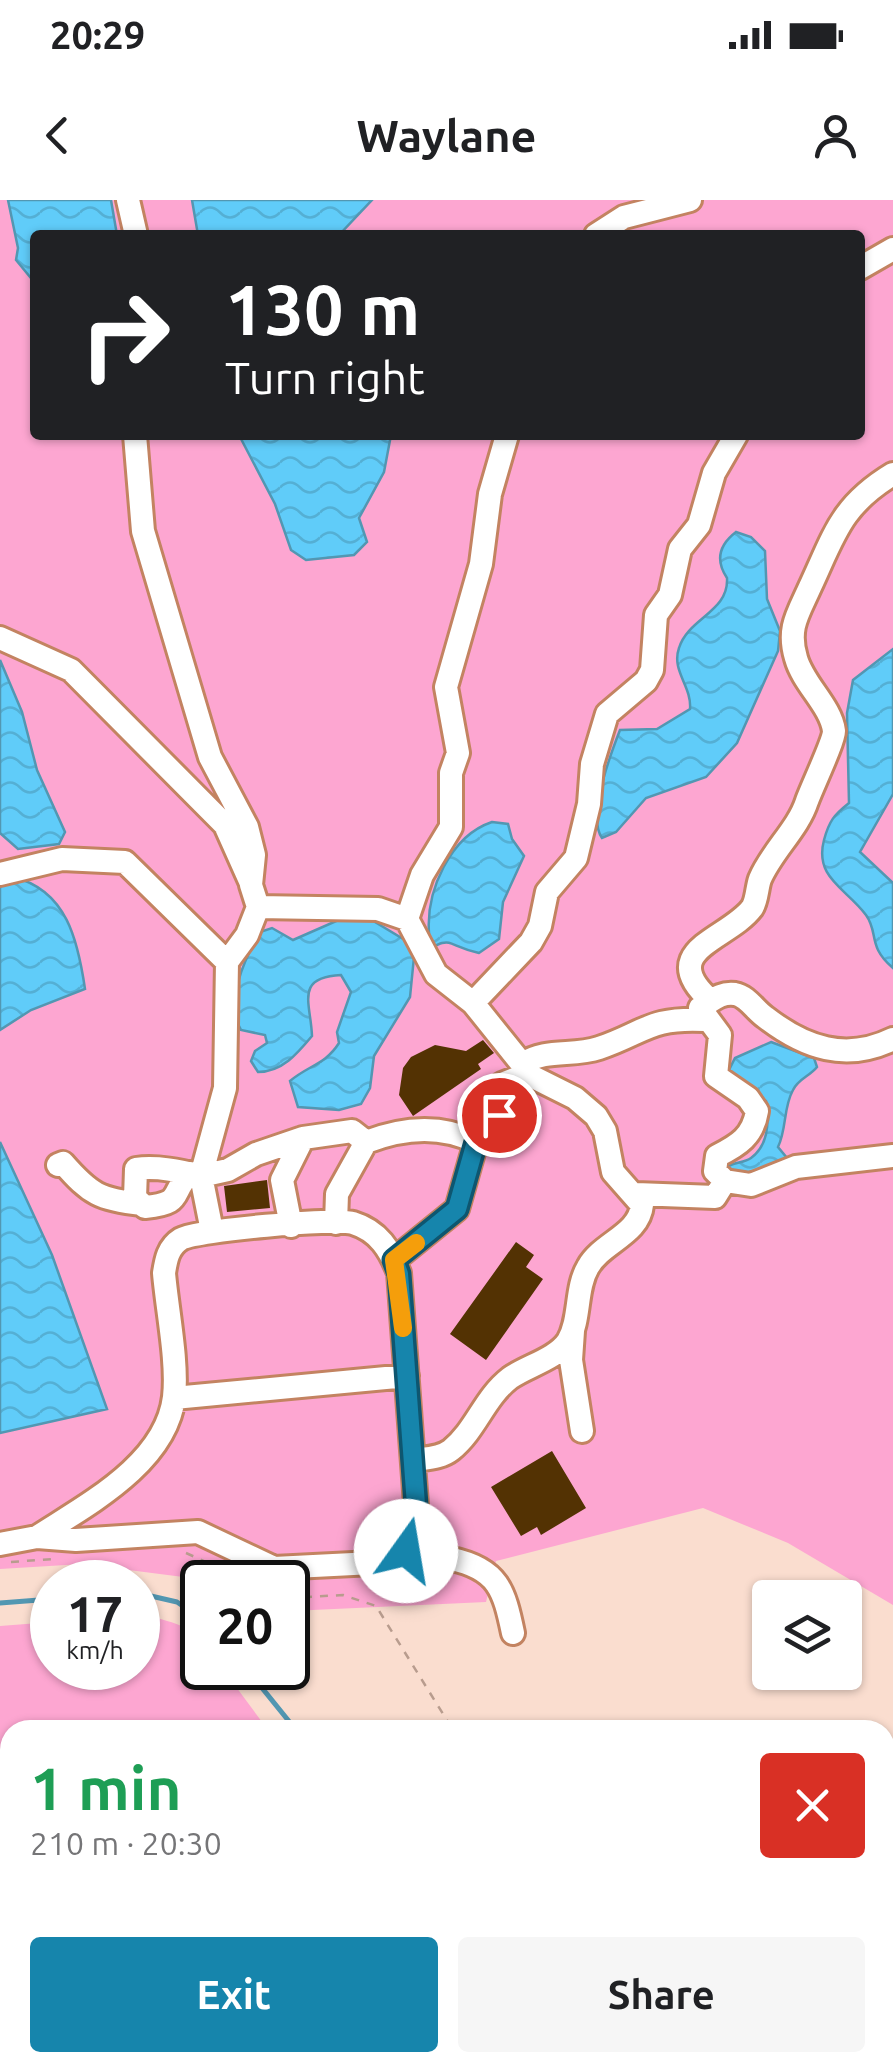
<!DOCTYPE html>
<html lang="en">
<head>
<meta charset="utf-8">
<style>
  :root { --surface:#fff; --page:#f6f6f6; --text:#202124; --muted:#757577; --accent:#1685ac }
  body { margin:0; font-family:Ubuntu,sans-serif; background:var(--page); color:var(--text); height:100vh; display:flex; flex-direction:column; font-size:38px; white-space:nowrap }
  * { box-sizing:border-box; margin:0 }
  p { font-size:32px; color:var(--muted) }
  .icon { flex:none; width:55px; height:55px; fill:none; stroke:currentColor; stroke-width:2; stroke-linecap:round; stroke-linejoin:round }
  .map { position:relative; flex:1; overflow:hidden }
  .side { position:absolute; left:0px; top:1520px; width:895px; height:352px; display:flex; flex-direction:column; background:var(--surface); border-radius:30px 30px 0 0; box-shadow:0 2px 8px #0004 }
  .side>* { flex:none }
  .banner { position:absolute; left:30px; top:30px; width:835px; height:210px; border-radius:10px; box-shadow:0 2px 8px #0004; background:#202124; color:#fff; overflow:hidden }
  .fabs { position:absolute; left:752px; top:1380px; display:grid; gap:20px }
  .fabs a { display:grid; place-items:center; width:110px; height:110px; border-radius:10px; background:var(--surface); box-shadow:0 2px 8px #0004; font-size:50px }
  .speed { position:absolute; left:30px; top:1360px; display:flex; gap:20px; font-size:50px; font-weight:700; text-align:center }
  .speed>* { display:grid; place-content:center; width:130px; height:130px; border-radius:50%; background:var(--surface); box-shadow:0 2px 8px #0004; line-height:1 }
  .speed small { font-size:25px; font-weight:400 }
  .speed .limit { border:5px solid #111; border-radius:15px; background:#fff; color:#111 }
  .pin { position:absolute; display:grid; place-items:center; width:85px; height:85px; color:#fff; margin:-42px; border:5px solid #fff; border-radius:50%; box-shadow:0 2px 10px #0007 }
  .me { position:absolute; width:110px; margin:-55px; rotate:13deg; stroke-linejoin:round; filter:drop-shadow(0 0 8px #0008) }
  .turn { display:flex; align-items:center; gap:35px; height:210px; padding:0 30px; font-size:45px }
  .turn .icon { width:130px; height:130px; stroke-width:2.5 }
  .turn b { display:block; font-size:70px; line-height:85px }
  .round { display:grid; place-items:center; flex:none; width:105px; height:105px; border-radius:10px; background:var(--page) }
  .overview { display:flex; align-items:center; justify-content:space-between; height:170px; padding:0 30px }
  h1 { font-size:60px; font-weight:700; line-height:75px; color:#1e9e55 }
  .cta { display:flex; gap:20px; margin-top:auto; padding:20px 30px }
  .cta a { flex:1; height:115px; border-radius:10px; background:var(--accent); color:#fff; font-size:40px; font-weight:700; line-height:115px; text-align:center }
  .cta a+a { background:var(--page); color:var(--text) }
  .status { display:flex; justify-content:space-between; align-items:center; height:70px; padding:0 50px; background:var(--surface); direction:ltr }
  .status svg { height:28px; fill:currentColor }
  header { display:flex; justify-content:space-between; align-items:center; height:130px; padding:0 30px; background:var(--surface); font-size:45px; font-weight:700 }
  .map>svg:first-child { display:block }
  .grass { fill:#fda6d1; fill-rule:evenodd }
  .water { fill:url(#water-waves); stroke:#5297b2; stroke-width:2.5 }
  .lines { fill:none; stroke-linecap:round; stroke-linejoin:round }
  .stream { stroke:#5297b2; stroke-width:5 }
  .building { fill:#533203 }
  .minor-casing { stroke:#c38361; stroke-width:28 }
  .path { stroke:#b89c8e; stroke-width:2.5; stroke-dasharray:8 8; stroke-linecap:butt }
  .minor { stroke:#fff; stroke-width:22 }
  .route-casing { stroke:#0e5670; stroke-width:25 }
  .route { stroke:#1685ac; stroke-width:18 }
  .slow { stroke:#f59e0b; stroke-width:18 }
</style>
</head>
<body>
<div class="status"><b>20:29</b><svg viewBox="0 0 49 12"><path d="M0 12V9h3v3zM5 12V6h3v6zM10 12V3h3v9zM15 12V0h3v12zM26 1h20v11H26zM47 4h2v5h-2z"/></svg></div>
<header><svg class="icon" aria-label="back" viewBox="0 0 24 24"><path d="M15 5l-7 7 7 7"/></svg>Waylane<svg class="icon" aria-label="person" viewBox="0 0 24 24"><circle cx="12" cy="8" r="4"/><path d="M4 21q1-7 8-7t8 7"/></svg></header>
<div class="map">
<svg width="893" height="1872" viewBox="0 0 893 1872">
  <defs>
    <pattern id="water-waves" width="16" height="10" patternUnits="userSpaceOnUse" patternTransform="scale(2.5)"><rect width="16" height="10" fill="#60ccf9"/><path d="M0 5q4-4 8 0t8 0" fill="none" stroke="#54afd4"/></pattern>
  </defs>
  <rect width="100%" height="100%" fill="#faddcf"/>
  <path class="grass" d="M0 0H893V1405L788 1343 703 1308 496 1361 486 1402 291 1411 288 1382H222L82 1364 0 1369ZM35 35H860V235H35Z
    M148 1415C184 1427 202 1425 202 1468H222L268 1530H10V1652L0 1657V1426L52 1422V1468H138V1416Z
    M283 1863H451L456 1872H289Z"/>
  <path class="water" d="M8 0H111L117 35H35V83L16 60 18 48Z
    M192 0H372L339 35H198Z
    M239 235H391L384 272 359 318 367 342 354 355 306 360 291 350 275 304Z
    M736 332 751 337 765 351 767 399 780 431 778 451 737 543 706 577 646 598 616 632 602 638C587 617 611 553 620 530L657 529 690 509C692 486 671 471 679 448 688 418 729 412 727 378 715 360 719 345 736 332Z
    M893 449V594L860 652 893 683V768C867 746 879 733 866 715 846 688 814 678 824 640 829 621 834 615 849 603L847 513 853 480Z
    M0 460 22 512 37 570 65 632 59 644 18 649 0 633Z
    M492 622 508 624 512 639 524 656 503 702 499 739 479 753C440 744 457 733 414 757L410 797 374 856 370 888 361 904 339 910 298 907 290 881C309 865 325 865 339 843L337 832 351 792 341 775C294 777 311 804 312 836 297 854 282 872 258 872L251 861 255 851 267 843 265 835 241 830C224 803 245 758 260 732L272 728 293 740 343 718 365 716 410 743 429 733C426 691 450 636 492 622Z
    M13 677C67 690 78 741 85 789L31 810 0 830V682Z
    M771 842 814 858 817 867C810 876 798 879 793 890 783 908 787 928 778 947L792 964 732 978 727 967C734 962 744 963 751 958 769 945 769 920 766 901L731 880 729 870 735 858Z
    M0 942 52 1055 107 1209 0 1233Z
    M893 1617V1872H548L545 1863 885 1862V1618Z"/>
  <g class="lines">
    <path class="stream" d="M138 1393 177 1402 202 1419
      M0 1403 52 1399
      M246 1468 296 1530
      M469 1862 473 1872"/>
  </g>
  <path class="building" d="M483 840 494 853 478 864 481 869 413 916 399 895 403 868 411 857 435 845 466 851Z
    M267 980 270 1008 227 1012 224 986Z
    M516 1042 534 1055 526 1067 543 1079 486 1160 450 1134Z
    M552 1251 586 1308 541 1335 537 1327 521 1336 491 1287Z"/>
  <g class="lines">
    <g class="minor-casing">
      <path id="minor" d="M128 0 136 35
        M596 35 624 17 690 0
        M860 68 893 49
        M135 235 143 331 210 557 247 627 254 655 251 685 258 707 378 709 407 719 422 675 451 627V573L458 553 446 487 481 364 490 294 507 235
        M0 438 71 470 225 625 250 681
        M0 674 62 659 125 662 227 762 247 735 258 707
        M407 719 436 774 473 803
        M711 801C654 750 728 740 752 708 757 701 757 687 760 679 772 651 798 629 807 601 812 587 834 541 834 531 831 506 803 484 796 458 787 428 798 414 810 387 834 336 840 306 893 274
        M893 839C846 862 805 848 765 817 755 810 747 796 735 794 720 792 712 801 700 808L720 835 716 876 748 898 757 911C753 936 739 945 717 956L715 971 725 981 751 985 796 967 893 956
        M522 864 473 803 531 742 540 726 547 692 576 658 589 604 592 564 607 514 646 481 652 470 656 415 670 395 680 349 699 325 714 273 736 235
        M527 874 522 864C547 848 572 857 599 848 644 833 649 817 705 820
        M58 965 63 963C90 994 100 1000 142 1004
        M190 973C169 994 185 1003 145 1007L135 998 136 969C157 966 180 971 201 976L225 888 227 762
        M636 994 715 997 725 981
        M336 1023 337 994 366 942C402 928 440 924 476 942
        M291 1026 282 980 303 938 352 931 366 942
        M212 1031 201 976 228 970 256 954 303 938
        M394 1060 457 1009 476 942 499 915 502 884 527 874 575 898 596 916 605 931 613 972 642 1005C639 1035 602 1042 588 1067 575 1089 581 1119 568 1141 556 1159 527 1166 510 1178 484 1198 476 1230 451 1250 441 1258 427 1258 414 1260
        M573 1131 571 1160 582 1231
        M174 1198 407 1176
        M37 1337C86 1305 166 1264 174 1197 178 1162 167 1109 164 1073 166 1060 168 1047 181 1039 196 1030 336 1018 353 1023 379 1031 390 1050 399 1073L418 1332 405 1351 382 1364
        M0 1344 37 1337 76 1340 198 1332 274 1368 452 1359C498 1369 504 1390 513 1433
        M0 1688 10 1683
        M0 1736 10 1735
        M184 1862 185 1872"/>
    </g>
    <path class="path" d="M186 1353 251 1382
      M11 1362 53 1359
      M288 1398 343 1395 376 1406 453 1530
      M885 1576 893 1575"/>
    <use href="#minor" class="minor"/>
  </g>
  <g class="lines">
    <g class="route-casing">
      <path id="route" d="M406 1351 418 1332 399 1074 394 1060 457 1009 476 942 499 915"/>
    </g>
    <use href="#route" class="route"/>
    <path class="slow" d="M403 1128 394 1060 416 1043"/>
  </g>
</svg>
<div class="fabs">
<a><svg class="icon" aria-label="layers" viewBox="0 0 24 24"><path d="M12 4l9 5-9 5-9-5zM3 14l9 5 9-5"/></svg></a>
</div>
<div class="speed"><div>17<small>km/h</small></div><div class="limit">20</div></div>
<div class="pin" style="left:499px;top:915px;background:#d93025"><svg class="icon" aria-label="arrive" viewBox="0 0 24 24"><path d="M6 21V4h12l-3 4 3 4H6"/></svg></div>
<svg class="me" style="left:406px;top:1351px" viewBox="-20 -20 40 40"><circle r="19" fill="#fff"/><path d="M0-13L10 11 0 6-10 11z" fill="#1685ac"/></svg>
<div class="banner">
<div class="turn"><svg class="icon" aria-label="right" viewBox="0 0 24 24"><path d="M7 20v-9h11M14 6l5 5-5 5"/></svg><div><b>130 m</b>Turn right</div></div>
</div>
<section class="side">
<div class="overview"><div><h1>1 min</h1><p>210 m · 20:30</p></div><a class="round" style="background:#d93025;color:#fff"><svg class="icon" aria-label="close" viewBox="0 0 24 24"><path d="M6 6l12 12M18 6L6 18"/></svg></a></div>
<div class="cta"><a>Exit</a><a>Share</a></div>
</section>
</div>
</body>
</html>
